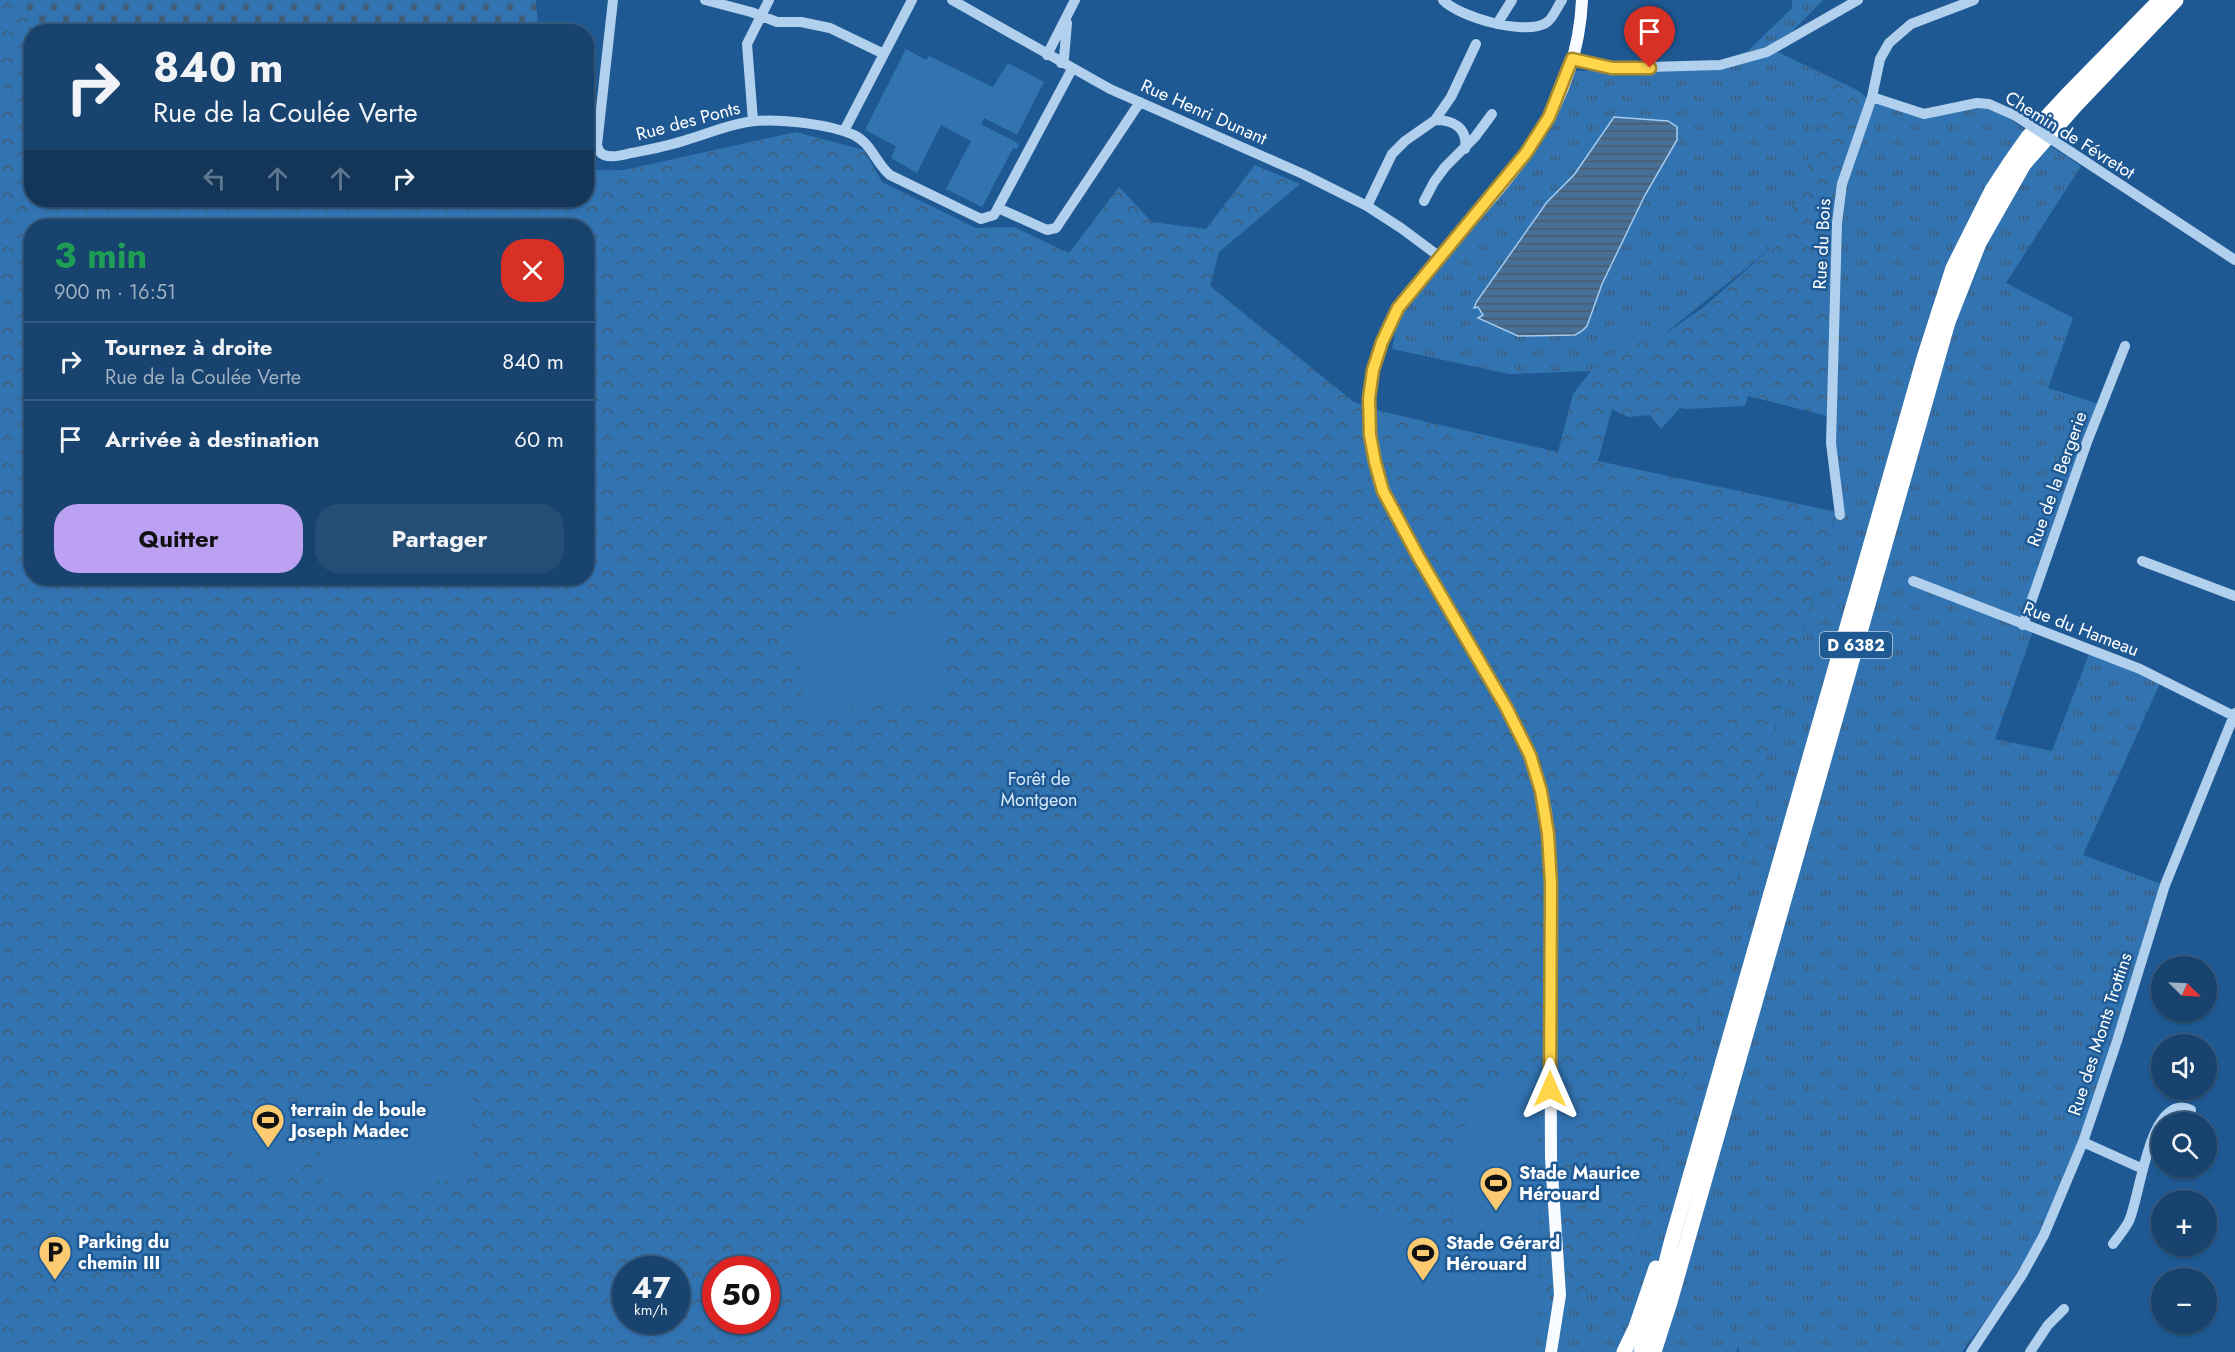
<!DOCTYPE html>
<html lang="fr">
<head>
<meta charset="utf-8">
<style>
  :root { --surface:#17436e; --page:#244e76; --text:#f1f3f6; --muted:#9eb0c2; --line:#365c81; --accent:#bca0f2 }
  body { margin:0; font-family:Jost,sans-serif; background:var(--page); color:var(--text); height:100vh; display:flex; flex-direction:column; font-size:22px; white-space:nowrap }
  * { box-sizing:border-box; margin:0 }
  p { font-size:20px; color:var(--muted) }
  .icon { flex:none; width:33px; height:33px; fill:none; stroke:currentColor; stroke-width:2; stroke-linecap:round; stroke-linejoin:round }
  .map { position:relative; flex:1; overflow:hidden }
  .details { position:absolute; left:24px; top:219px; width:570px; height:366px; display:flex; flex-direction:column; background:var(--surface); border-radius:24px; box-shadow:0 2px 4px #0004,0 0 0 2px var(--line) }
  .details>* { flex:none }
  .banner { position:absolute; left:24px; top:24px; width:570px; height:183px; border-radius:24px; box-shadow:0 2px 4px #0004,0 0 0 2px var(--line); background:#17436e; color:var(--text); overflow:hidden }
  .needle { width:39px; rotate:114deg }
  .buttons { position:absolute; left:2151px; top:956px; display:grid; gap:12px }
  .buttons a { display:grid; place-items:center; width:66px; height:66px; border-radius:50%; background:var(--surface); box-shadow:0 2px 4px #0004,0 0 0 2px var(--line); font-size:30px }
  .speed { position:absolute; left:612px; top:1256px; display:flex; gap:12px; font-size:30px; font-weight:700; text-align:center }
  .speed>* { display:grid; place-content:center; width:78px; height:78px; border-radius:50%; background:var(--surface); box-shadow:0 2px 4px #0004,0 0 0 2px var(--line); line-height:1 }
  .speed small { font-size:15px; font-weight:400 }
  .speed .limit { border:9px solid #d22; background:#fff; color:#111 }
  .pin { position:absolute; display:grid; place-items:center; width:51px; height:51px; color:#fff; margin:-62px -26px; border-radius:50% 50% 50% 0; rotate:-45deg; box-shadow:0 0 6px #0007 }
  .pin .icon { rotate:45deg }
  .me { position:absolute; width:66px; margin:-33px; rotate:0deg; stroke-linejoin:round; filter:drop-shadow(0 0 4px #0008) }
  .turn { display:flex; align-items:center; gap:21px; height:126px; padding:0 30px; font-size:27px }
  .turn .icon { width:78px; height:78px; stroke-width:2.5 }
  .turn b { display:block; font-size:42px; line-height:51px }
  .lanes { display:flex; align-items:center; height:57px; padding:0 30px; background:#0003; justify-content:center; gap:30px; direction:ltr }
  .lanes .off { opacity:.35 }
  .round { display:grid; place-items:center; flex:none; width:63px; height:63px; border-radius:24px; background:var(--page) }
  .head { display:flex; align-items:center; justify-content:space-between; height:102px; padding:0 30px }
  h1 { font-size:36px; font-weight:700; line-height:45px; color:#1e9e55 }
  .cta { display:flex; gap:12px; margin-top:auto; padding:12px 30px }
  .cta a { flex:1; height:69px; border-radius:24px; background:var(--accent); color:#111; font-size:24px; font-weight:700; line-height:69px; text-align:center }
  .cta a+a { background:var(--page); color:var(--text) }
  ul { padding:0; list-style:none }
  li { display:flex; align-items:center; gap:18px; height:78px; padding:0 30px; border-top:2px solid var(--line) }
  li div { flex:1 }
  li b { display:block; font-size:22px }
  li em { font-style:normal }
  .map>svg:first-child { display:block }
  .grass { fill:url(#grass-tufts) }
  .cemetery { fill:url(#cemetery-stones) }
  .park { fill:url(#park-crowns); fill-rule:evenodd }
  .garden { fill:#3273b1 }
  .water { fill:url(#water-rules); stroke:#a4ccf0; stroke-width:1.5 }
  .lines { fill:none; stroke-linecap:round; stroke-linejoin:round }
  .minor { stroke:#b1d0ee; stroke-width:10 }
  .major { stroke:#f8fbff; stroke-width:12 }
  .highway { stroke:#fff; stroke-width:15 }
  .minor-bridge { stroke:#b1d0ee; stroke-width:10 }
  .route-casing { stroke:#a68a30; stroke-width:15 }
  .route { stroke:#ffd54a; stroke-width:10 }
  .labels { text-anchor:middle; stroke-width:5; stroke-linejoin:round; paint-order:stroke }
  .shield { fill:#1f5993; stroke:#bccddf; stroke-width:1.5 }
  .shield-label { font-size:16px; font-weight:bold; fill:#fff }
  .street-label { font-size:18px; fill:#fff; stroke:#1f5993 }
  .park-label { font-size:18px; fill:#d7e9fa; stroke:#1f5993 }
  .poi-label { font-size:18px; font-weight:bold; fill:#fff; stroke:#1f5993; text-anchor:start }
</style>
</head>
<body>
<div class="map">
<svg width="2235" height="1352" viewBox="0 0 2235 1352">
  <defs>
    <pattern id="grass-tufts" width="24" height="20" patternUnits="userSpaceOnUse" patternTransform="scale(1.5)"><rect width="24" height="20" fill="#3273b1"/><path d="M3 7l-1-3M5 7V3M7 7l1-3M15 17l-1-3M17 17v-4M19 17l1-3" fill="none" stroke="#405e79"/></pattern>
    <pattern id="cemetery-stones" width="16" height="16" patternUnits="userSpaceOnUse" patternTransform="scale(1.5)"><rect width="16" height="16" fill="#3273b1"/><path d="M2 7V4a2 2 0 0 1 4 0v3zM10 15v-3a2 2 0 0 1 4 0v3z" fill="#405e79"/></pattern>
    <pattern id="park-crowns" width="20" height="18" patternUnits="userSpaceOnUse" patternTransform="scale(1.5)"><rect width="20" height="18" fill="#3273b1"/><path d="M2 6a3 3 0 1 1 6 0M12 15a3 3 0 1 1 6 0" fill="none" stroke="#405e79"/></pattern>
    <pattern id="water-rules" width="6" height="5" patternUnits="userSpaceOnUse" patternTransform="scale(1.5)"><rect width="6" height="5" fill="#477099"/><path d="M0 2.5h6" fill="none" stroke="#4a5a6b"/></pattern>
  </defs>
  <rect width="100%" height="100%" fill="#1f5993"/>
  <path class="grass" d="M1792 0H1823L1774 50 1815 70 1818 104 1817 138 1799 195 1769 250 1667 332H1626L1611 360 1591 371 1509 374 1392 349 1398 317 1515 178 1549 132 1574 71 1699 70 1748 51 1792 8Z
    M1866 97 1921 118 1986 107 2005 116 2081 166 2006 283 2073 318 2048 388 2099 404 2020 625 2033 631 1995 739 2052 751 2089 654 2160 683 2083 855 2161 884 2114 1040 2074 1154 2040 1236 2020 1273 1962 1352H1739V1346L1736 1352H1532L1538 1317 1540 1293H1622L1728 917 1771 741 1837 512 1827 416 1839 191Z"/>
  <path class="cemetery" d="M27 0H536L538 31 32 32 31 96Z"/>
  <path class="park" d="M0 0H27L32 96V200H586L587 170H624L796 132 864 150 882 182 976 228 1014 227 1069 253 1119 187 1152 222 1206 229 1255 165 1300 184 1219 252 1210 286 1354 402 1380 411 1558 452 1573 394 1591 371 1611 360 1626 332H1668L1705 306 1769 250 1799 195 1817 138 1818 104 1815 70 1857 90 1866 97 1839 191 1827 416 1748 396 1745 406 1687 409 1680 408 1661 429 1650 415 1628 417 1612 409 1598 461 1837 512 1771 741 1728 917 1622 1293H1540L1538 1076 1490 1075C1459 1127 1453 1175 1452 1233L1412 1224 1241 1345 1248 1352H0ZM32 226H586V578H32ZM626 1269H676V1320H626ZM716 1269H766V1320H716Z"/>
  <path class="garden" d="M906 49 926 60 929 56 993 87 1008 63 1044 82 1017 135 984 118 981 124 1019 144 1017 149 1013 148 982 207 946 189 971 141 941 125 917 173 891 158 896 146 865 130Z
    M940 610 948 699 805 713 796 624Z
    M1490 1075 1538 1076 1540 1293 1539 1317 1532 1352H1248L1241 1346 1318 1201 1452 1233C1453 1217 1452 1201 1453 1186 1456 1147 1470 1108 1490 1075Z
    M470 1083 474 1179 323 1187 318 1095Z
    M250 1121 302 1144 288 1179 233 1153Z"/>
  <path class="water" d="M1614 117 1668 121 1677 127V140L1645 195 1602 284 1587 326 1582 331 1575 335 1518 336 1478 318 1483 315 1478 307 1474 308 1477 301 1547 202 1574 175Z"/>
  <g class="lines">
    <path class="minor" d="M613 0 597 145C598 149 599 153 604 155 612 158 624 155 631 153 651 149 670 146 689 139 710 133 732 123 755 121 782 119 829 124 854 135 872 144 875 162 890 175L981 219 994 215 1072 69
      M705 0 751 12 777 22H801L830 28 884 54
      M952 0 1110 89 1303 174 1367 206 1401 228 1440 257
      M1443 0C1459 17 1525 36 1546 23 1553 19 1557 7 1562 0
      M1497 24 1512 0
      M1047 55 1075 0
      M1572 59 1612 68 1720 65 1767 52 1858 0
      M1061 63 1064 58 1067 23
      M1872 97 1924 114 1977 103 1989 104 2016 116
      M1435 120C1454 120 1468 128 1465 149
      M753 121 747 44 769 0
      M844 131 912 0
      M2071 152 2235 260
      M1424 201 1434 182 1445 167 1475 137 1492 114
      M1367 206 1392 154 1405 141 1435 120 1451 97 1476 44
      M998 208 1047 230 1056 228 1140 102
      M1840 515 1831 443 1837 223 1842 184 1872 97 1880 59 1889 43 1911 24 1974 0
      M2142 561 2235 596
      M1913 581 2140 669 2234 716
      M2023 625 2087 442 2125 346
      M2083 1142 2143 1169
      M2113 1244C2118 1237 2125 1229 2129 1221 2140 1196 2147 1115 2178 1108 2182 1107 2187 1108 2191 1110
      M1971 1352 2022 1275 2044 1235 2083 1142 2117 1041 2165 885 2235 713
      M2030 1352 2048 1325 2064 1309"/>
    <path class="major" d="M1551 1352 1560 1295 1551 1158 1550 860 1546 813 1541 791 1530 755 1519 732C1492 680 1461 630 1431 579 1410 543 1387 506 1376 466 1361 413 1370 355 1398 308 1408 292 1422 277 1435 263 1469 222 1509 182 1538 136 1564 96 1580 48 1582 0"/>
    <path class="highway" d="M1624 1352 1636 1327 1656 1268
      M1641 1352 1649 1331 1671 1243 1924 358 1953 268 1992 190 2011 161 2028 137 2066 96 2160 0
      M1654 1352 1670 1302 1948 322 1979 243 2024 164 2076 105 2176 0"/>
    <path class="minor-bridge" d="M2016 116 2071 152"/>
  </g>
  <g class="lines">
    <g class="route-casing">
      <path id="route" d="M1550 1089 1551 884 1548 834 1541 791 1530 755 1506 707 1418 556 1383 491 1375 462 1370 435 1369 398 1373 370 1382 342 1398 308 1526 153 1549 117 1572 59 1612 68H1650"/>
    </g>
    <use href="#route" class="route"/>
  </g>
  <defs>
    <g id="stadium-pin" transform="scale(1.725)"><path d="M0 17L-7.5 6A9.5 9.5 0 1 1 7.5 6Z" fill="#fccb71" stroke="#1f5993"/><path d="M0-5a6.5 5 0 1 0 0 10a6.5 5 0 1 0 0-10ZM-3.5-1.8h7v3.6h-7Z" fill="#111"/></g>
    <g id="parking-pin" transform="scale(1.725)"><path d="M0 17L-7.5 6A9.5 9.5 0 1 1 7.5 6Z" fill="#fccb71" stroke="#1f5993"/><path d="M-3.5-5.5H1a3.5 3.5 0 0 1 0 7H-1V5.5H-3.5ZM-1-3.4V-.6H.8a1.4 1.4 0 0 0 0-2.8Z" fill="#111"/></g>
  </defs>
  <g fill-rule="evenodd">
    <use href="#stadium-pin" x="268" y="1120"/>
    <use href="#stadium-pin" x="1496" y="1183"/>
    <use href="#parking-pin" x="55" y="1252"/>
    <use href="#stadium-pin" x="1423" y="1253"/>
  </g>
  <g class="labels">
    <rect class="shield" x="1820" y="632" width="72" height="26" rx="4.5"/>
    <g class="shield-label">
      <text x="1856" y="651">D 6382</text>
    </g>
    <g class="street-label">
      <text transform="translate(1204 112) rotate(24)" y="6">Rue Henri Dunant</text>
      <text transform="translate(688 121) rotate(-15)" y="6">Rue des Ponts</text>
      <text transform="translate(2070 135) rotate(32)" y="6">Chemin de Févretot</text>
      <text transform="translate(1822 244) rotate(-87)" y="6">Rue du Bois</text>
      <text transform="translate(2057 479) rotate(-70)" y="6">Rue de la Bergerie</text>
      <text transform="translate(2081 629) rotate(21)" y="6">Rue du Hameau</text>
      <text transform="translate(2100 1034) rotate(-72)" y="6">Rue des Monts Trottins</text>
    </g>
    <g class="park-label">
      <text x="1039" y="785">Forêt de<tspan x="1039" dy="21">Montgeon</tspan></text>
    </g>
    <g class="poi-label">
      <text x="291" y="1116">terrain de boule<tspan x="291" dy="21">Joseph Madec</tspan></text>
      <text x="1519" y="1179">Stade Maurice<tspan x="1519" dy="21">Hérouard</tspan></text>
      <text x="78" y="1248">Parking du<tspan x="78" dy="21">chemin III</tspan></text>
      <text x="1446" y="1249">Stade Gérard<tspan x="1446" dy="21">Hérouard</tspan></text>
    </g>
  </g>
</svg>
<div class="buttons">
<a><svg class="needle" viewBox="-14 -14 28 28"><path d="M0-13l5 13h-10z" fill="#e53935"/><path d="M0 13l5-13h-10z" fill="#9eb0c2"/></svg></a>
<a><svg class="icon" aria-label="sound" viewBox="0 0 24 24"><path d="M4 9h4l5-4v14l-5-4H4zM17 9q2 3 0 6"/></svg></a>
<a><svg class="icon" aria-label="search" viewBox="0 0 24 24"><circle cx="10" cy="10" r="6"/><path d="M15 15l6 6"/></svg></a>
<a>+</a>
<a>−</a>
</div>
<div class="speed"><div>47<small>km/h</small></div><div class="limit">50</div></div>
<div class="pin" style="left:1650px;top:68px;background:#d93025"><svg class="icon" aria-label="arrive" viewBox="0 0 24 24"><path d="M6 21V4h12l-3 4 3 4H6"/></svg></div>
<svg class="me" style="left:1550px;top:1089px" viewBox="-20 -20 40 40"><path d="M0-17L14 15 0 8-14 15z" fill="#ffd54a" stroke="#fff" stroke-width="4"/></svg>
<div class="banner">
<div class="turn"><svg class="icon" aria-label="right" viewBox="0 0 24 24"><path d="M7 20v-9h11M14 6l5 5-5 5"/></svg><div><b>840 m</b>Rue de la Coulée Verte</div></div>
<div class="lanes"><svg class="icon off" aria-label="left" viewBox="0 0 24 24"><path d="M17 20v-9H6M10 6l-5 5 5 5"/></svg><svg class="icon off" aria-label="ahead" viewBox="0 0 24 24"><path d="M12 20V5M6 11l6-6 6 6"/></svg><svg class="icon off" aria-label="ahead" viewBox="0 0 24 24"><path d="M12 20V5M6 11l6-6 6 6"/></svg><svg class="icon" aria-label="right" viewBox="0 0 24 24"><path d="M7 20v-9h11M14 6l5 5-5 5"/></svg></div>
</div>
<section class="details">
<div class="head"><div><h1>3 min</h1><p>900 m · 16:51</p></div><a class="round" style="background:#d93025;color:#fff"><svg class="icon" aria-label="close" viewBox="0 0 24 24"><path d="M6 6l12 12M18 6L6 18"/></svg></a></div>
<ul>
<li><svg class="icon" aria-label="right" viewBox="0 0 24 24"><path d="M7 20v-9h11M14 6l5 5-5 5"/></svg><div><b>Tournez à droite</b><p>Rue de la Coulée Verte</p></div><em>840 m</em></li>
<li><svg class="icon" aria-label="arrive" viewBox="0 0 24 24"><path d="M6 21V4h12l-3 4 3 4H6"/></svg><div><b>Arrivée à destination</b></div><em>60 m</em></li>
</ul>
<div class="cta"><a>Quitter</a><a>Partager</a></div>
</section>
</div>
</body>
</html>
